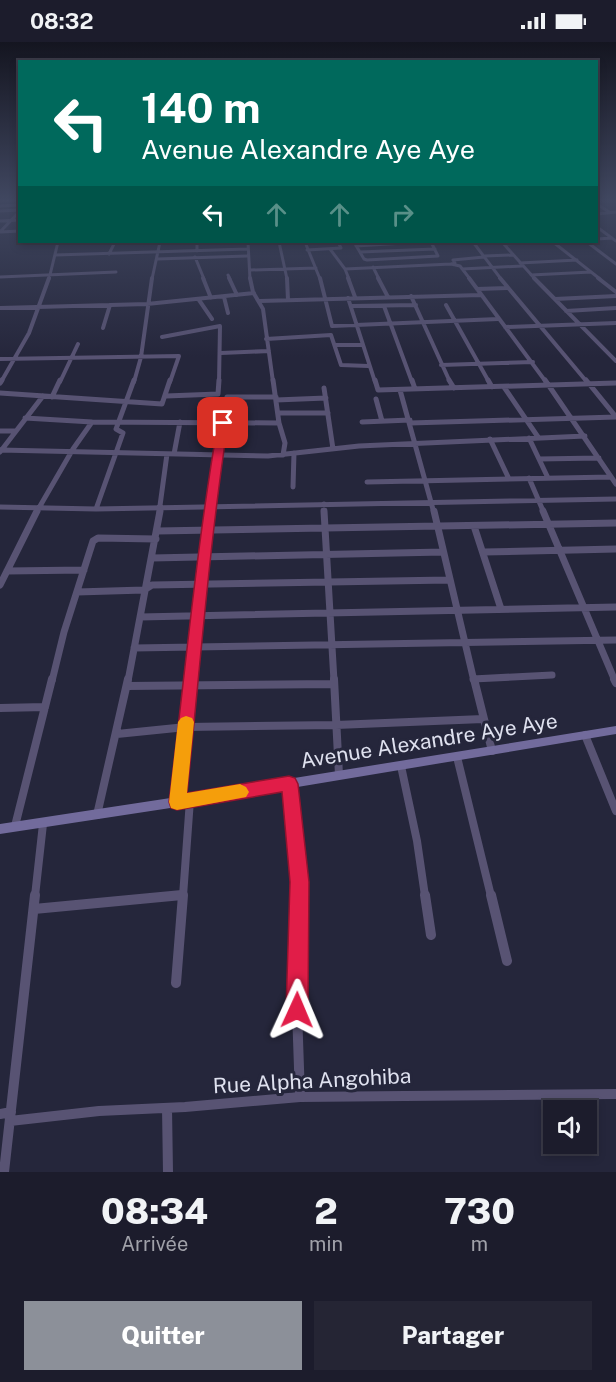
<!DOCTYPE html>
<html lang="fr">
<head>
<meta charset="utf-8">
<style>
  :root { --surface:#1c1c2c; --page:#252534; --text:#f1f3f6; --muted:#a0a1a9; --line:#3a3a48; --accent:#8c9099 }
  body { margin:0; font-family:"Public Sans",sans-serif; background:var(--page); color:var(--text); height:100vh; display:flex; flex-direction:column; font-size:22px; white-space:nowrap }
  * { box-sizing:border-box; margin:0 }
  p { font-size:20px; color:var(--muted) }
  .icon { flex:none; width:33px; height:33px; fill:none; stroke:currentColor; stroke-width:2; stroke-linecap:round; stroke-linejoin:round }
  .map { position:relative; height:1130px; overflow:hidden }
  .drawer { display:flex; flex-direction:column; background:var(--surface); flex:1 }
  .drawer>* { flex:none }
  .top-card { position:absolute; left:18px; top:18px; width:580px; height:183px; border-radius:0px; box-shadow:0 3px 9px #0003,0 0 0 2px var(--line); background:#00695c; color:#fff; overflow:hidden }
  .buttons { position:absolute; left:543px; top:1058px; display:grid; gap:12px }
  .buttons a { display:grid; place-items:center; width:54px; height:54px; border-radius:0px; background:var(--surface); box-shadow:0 3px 9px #0003,0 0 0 2px var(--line); font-size:30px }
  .pin { position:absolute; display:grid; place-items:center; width:51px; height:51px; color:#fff; margin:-26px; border-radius:12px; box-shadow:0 3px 9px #0006 }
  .me { position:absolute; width:66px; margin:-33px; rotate:1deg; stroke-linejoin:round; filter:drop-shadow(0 0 4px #0008) }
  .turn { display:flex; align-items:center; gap:21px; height:126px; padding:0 24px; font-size:27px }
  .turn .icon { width:78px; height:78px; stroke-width:2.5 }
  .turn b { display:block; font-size:42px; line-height:51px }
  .lanes { display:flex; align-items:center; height:57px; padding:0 24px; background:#0003; justify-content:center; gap:30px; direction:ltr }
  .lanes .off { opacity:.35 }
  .eta { display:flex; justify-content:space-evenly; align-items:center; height:102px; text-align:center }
  .eta b { font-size:36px; font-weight:800; line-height:42px }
  .cta { display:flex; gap:12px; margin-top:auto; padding:12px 24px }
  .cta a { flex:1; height:69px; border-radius:0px; background:var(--accent); color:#fff; font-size:24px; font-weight:800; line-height:69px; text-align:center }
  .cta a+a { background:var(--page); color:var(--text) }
  .status { display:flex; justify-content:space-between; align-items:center; height:42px; padding:0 30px; background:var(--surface); direction:ltr }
  .status svg { height:16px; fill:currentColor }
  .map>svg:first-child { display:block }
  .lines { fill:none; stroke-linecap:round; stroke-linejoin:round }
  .street-far5 { stroke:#585373; stroke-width:3 }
  .street-far4 { stroke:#585373; stroke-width:4 }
  .street-far3 { stroke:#585373; stroke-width:5 }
  .street-far2 { stroke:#585373; stroke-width:7 }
  .street-far1 { stroke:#585373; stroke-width:8 }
  .street { stroke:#585373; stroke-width:10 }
  .secondary { fill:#726b9c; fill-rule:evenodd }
  .route { fill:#e11d48; stroke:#92132f; stroke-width:1.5 }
  .slow { fill:#f59e0b }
  .labels { text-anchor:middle; stroke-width:6; stroke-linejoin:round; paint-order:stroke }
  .near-street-label { font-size:21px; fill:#dfe1ef; stroke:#25263b }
</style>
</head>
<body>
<div class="status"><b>08:32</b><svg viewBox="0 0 49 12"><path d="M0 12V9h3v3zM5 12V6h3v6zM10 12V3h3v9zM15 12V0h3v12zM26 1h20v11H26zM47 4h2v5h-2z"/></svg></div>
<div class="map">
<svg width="616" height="1130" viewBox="0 0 616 1130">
  <rect width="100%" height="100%" fill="#25263b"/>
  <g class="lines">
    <path class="street-far5" d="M0 159 20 158
      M597 162 609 170
      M0 164 20 163
      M0 169 20 168
      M597 172 616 170
      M0 179 20 178
      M597 185 616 199
      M0 190 20 169
      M0 190 20 189
      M597 197 612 196
      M197 200V209
      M248 200 250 237
      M279 200 287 237
      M305 200 320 237
      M354 200 364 217 367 218 438 214 431 200
      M473 200 501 237
      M502 200 535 237
      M553 200 600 237
      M587 200 616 222
      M504 202 546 200
      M356 204 421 200
      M330 207 345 227 349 237
      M307 208 341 206 338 200
      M360 210 435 207
      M109 212 115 200
      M55 213 248 207
      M484 214 513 213
      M195 215 204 237
      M157 217 247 214
      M520 221 577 218
      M451 222 455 221 453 218 484 215
      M373 225 379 237
      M345 227 451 222 460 224 470 237
      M462 227 522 224
      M250 228 316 226
      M228 233 230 237
      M531 233 591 230
      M0 235 116 230
      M49 237 58 200
      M152 237 160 200"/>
    <path class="street-far4" d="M203 236 211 256
      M229 236 237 253
      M250 236 253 250 263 267 273 340
      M287 236 288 258
      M320 236 332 284 498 277
      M348 236 355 255
      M378 236 388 255
      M469 236 546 340
      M500 236 587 340
      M534 236 616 319
      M598 236 616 250
      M477 247 507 246
      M411 254 450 340
      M224 255 228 271
      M348 256 375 340
      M555 257 616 254
      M199 258 212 277
      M260 259 481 253
      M446 263 489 340
      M352 264 416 263
      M384 264 412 340
      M0 266 147 262 254 251
      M566 269 616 266
      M505 285 616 281
      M103 286 110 263
      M162 295 220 284 219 340
      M266 297 331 293 341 323 368 324
      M335 303H362
      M221 311 269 309
      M0 317 179 314 170 340
      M441 323 533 320
      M1 340 29 291 49 236
      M60 340 78 302
      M134 340 141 315 152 236"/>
    <path class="street-far3" d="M273 338 279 381 285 401 283 413
      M375 338 378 348 616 341
      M412 338 415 347
      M449 338 454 346
      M488 338 492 345
      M545 338 616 442
      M586 338 616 375
      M0 341 2 338
      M504 345 538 395
      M324 346 333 407
      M400 348 434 471
      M0 351 162 362 170 338
      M166 354 218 352 219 338
      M52 355 60 338
      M227 355H276
      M376 357 382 379
      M276 358 326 356
      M279 371H328
      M25 376 92 380
      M362 380 410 378
      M410 381 616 375
      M0 389H15
      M529 396 548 436
      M490 397 509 437
      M0 408 268 414 359 404 585 394
      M0 410 43 354
      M174 412 180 380
      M539 417 599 416
      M529 436 544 471
      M367 440 611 435
      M293 445 294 411
      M324 462V471
      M0 465 96 467 616 457
      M96 467 123 391 116 387 134 338
      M36 471 73 407 92 380 279 381
      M159 471 167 412
      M209 471 223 381"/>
    <path class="street-far2" d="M324 469 334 639
      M434 469 474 639
      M543 469 615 639
      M474 484 501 567
      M157 489 616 481
      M484 510 616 507
      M152 516 443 510
      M7 529 84 528
      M0 543 37 469
      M77 550 144 548 152 543 449 538
      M140 575 616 565
      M134 606 616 598
      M473 637 552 633
      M52 639 64 590 93 499 98 496 156 497
      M128 639 160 469
      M192 639 209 469"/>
    <path class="street-far1" d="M334 637 339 733
      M474 637 492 709
      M614 637 616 641
      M127 644 333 642
      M0 666 45 665
      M117 692 186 685 336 683 483 677
      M585 693 616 769
      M457 715 491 854
      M401 724 417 799 425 854
      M289 742 300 854
      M177 760 192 637
      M97 773 128 637
      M15 784 52 637
      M35 854 43 782
      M170 854 182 853
      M183 854 190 758"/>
    <path class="street" d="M300 853 297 968 300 1055
      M425 853 431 893
      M491 853 507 919
      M34 867 182 853
      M176 941 183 853
      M167 1066 168 1130
      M0 1072 11 1070
      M10 1079 99 1069 185 1065 300 1055 616 1052
      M4 1130 35 853"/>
    <path class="secondary" d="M616 684V692L177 765 0 792V782L177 755Z"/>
  </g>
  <linearGradient id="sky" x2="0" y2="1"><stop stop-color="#141520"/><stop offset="0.5" stop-color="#404760"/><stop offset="1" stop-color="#404760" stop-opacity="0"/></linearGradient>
  <rect width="616" height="315" fill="url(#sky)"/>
  <path class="route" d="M223 378 228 381C209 504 200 628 187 751L289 734 295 736 298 742 309 840 308 968 305 976 297 979 290 976 286 968 290 840 282 750 177 768 171 766 169 760C185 634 196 506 218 381Z"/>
  <path class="slow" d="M186 674 192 676 194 680 187 751 240 742 246 745 249 750 246 755 177 768 171 766 169 760 178 680 181 676Z"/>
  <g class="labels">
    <g class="near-street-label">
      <text transform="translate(429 699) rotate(-9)" y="7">Avenue Alexandre Aye Aye</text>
      <text transform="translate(312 1039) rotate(-3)" y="7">Rue Alpha Angohiba</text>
    </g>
  </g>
</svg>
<div class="buttons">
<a><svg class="icon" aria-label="sound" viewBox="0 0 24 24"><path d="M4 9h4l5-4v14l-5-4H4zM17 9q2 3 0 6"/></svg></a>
</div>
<div class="pin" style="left:223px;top:381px;background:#d93025"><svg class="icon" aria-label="arrive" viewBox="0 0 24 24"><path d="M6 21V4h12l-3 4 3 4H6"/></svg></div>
<svg class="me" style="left:297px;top:968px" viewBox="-20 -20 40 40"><path d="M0-17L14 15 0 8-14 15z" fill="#e11d48" stroke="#fff" stroke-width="4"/></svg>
<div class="top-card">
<div class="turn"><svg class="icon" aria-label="left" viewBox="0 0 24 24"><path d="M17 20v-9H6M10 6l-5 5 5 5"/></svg><div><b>140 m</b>Avenue Alexandre Aye Aye</div></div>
<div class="lanes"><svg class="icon" aria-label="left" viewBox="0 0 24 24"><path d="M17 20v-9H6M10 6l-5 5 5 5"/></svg><svg class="icon off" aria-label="ahead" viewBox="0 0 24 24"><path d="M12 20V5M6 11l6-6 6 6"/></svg><svg class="icon off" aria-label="ahead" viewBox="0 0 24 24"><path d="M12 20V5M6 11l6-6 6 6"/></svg><svg class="icon off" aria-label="right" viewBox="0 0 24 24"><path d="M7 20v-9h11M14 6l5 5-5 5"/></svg></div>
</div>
</div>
<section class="drawer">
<div class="eta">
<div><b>08:34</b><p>Arrivée</p></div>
<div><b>2</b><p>min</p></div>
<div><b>730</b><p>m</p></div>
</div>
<div class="cta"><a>Quitter</a><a>Partager</a></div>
</section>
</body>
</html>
